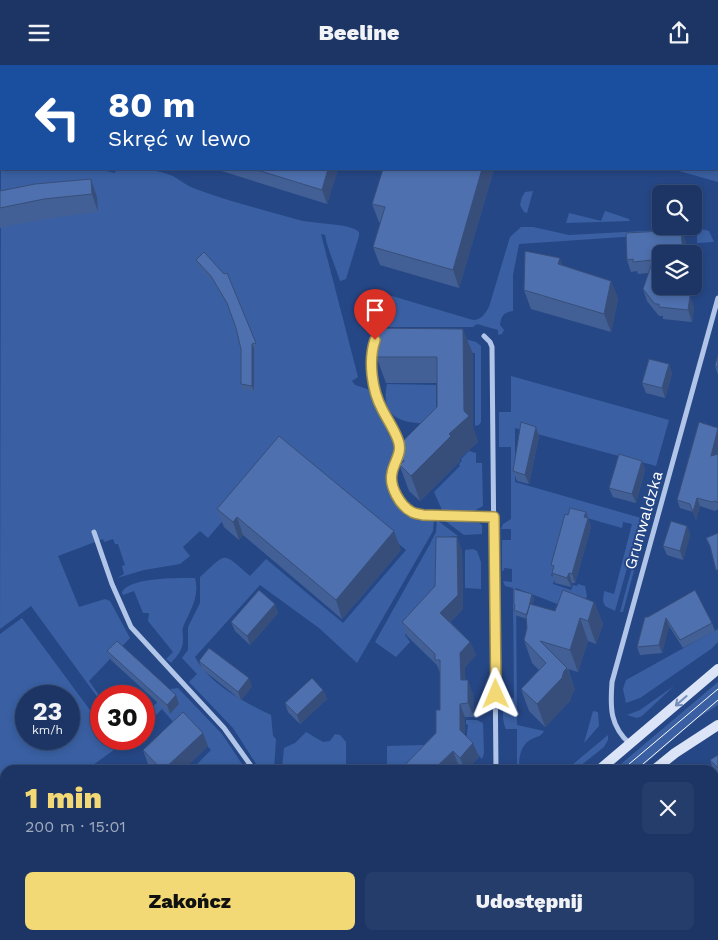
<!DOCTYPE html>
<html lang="pl">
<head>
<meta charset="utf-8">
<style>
  :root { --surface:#1c3564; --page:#253d6a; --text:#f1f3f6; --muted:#a0abbf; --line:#3a5078; --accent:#f2d975 }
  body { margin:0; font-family:"Work Sans",sans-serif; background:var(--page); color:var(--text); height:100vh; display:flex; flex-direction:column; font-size:19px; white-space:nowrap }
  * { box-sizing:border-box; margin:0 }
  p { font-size:16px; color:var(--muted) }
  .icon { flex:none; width:28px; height:28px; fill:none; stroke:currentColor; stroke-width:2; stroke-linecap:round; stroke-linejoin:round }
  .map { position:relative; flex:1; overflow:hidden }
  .side { position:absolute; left:0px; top:700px; width:719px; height:175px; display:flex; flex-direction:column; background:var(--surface); border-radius:15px 15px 0 0; box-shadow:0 2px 8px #0003,0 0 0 1px var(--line) }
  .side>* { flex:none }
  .top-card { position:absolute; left:0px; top:0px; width:719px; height:105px; box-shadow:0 2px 8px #0003,0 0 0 1px var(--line); background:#1a4fa0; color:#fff; overflow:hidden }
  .controls { position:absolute; left:652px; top:120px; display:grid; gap:10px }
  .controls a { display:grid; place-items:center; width:50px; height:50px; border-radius:8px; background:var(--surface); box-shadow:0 2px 8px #0003,0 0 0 1px var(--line); font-size:25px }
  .speed { position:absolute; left:15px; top:620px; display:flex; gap:10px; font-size:25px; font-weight:700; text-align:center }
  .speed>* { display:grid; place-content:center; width:65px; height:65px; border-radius:50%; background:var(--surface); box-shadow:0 2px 8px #0003,0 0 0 1px var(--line); line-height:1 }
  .speed small { font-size:12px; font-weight:400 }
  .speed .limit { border:8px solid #d22; background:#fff; color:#111 }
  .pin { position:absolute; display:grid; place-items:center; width:42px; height:42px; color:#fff; margin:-51px -21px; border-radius:50% 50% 50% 0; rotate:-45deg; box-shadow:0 0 5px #0007 }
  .pin .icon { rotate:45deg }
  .me { position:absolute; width:55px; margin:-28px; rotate:359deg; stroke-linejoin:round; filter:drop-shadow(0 0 4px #0008) }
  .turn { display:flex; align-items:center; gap:18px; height:105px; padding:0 25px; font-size:22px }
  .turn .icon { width:65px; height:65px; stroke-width:2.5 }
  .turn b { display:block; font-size:35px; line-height:42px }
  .round { display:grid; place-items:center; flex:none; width:52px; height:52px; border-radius:8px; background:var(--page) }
  .overview { display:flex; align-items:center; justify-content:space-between; height:85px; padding:0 25px }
  h1 { font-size:30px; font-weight:800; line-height:38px; color:var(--accent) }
  .action { display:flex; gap:10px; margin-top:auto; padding:10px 25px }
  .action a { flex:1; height:58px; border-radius:8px; background:var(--accent); color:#111; font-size:20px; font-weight:800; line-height:58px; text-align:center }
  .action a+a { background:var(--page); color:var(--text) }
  header { display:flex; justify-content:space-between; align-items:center; height:65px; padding:0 25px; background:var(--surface); font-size:22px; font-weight:800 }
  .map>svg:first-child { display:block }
  .green { fill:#3a60a3; fill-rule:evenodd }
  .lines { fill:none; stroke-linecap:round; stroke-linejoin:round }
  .service { stroke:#b1c5e8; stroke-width:4 }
  .minor { stroke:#b1c5e8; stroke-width:5 }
  .secondary { stroke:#dbe5f7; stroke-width:10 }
  .tram { stroke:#fff; stroke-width:1 }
  .wall { fill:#436096 }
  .shaded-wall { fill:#374e7a }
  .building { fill:#4e70ae; stroke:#374e7a }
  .oneway { stroke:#778eb9 }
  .route-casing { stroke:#9d8d4c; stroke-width:12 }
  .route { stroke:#f2d975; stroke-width:9 }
  .labels { text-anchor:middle; stroke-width:4; stroke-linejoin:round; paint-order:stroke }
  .street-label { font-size:16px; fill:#fff; stroke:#264786 }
</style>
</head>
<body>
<header><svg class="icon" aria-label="menu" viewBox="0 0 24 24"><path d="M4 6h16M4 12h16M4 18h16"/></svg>Beeline<svg class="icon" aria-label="share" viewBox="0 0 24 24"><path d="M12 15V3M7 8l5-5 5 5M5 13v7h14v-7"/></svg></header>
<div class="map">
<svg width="718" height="875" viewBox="0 0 718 875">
  <rect width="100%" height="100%" fill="#264786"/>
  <path class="green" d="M1 80V104H98L115 108 116 104C136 104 154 103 173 111 180 115 186 120 193 123 227 136 264 145 299 155 313 159 351 158 359 167V171L346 214 340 216C335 200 328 186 325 170L321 169 358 312 352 316 355 320 370 325 373 337 394 379 393 393 386 409 387 419 393 435 406 450 421 454 434 455 433 466 357 598 319 563 260 520 195 592C209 619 244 637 271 650L273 671 276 674 274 705H260L233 663 189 617 197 609 182 593 188 585V562L200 538V512C228 487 221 486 250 511L266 494 343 558 406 485 285 383 208 473 200 466 183 482 190 491 180 499 144 505 117 513 124 509 122 501 125 500 118 479H115L113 474 104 477 103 474 58 491 79 542 105 534 110 536 130 573 89 616 101 633V637L31 541 0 564Z
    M718 103V117L672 104H718Z
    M533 126 527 148 524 147 520 140 522 132 525 127Z
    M605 146 629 154 630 156 566 158 569 148 601 156Z
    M521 162H533L569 170 699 163 709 166 714 177 697 178V167L519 179 513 210V246C504 247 501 251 500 260L504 265 502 269 498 270V265L477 259 473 262H382L369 249 366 238 371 227 375 226 473 255C481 255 485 249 489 242L510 172Z
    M462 273 476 277 481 281V357L479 360 475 361V288H444Z
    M511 311 669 355 656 401 515 363V417L641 453 615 546 605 541 603 536 604 526 614 529 632 459 623 457 622 463 573 449 551 511 555 512 553 519 571 525 573 520 577 521 578 519 585 521 587 531 583 539 565 542 516 523 517 660 544 666C541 671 539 671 534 673 520 679 519 691 519 705H517V664H506C502 658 502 642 506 634L514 633 513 532V523L505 521 503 516 512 517V504L504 503V505L502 506V475H511V464H501L503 459 511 454V382H499V347H511Z
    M387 319 436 320V359C408 358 379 358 387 319Z
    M469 386 476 388V398H482L483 441 474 446 442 445 434 427 460 401 459 399 462 396 461 394Z
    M646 450 648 453 623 547H620Z
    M437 455 458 471 448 472 438 534 405 570 410 577 396 592 375 577 430 479 436 467Z
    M444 455 479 458 482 460V469L464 470Z
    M473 484 477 486 481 497V524L465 523V485Z
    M195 513C200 532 190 545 183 562 182 566 183 570 183 574 183 585 178 590 171 598L166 594 173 587 148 556 149 548H143L134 526 123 530 122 527C130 512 179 513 195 513Z
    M22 553 101 660V674H112L118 682 86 705H5V765L0 769V569ZM26 631H69V674H26Z
    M718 564V577L711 584 640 633 626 638 623 624 626 615Z
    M718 617V640L698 653 638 705H614Z
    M674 621 642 651 637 653 627 650 640 645Z
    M178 623 222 669 246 705H228L225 701 220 705H191L211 685 188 661 182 667 162 644 144 662V650L171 624Z
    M593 646 598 647 599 661 584 678Z
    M466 655H477L483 658 484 688 482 694 466 677 468 660 466 659Z
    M306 667 323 677 330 676 335 669 340 670 346 677V705H282L284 683 295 678Z
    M608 670V675L604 682 575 705H566Z
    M423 680 431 689 416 705H387V681Z
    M56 870H218L221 875H59Z
    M284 870H349L342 875H285Z"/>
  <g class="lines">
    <path class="service" d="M374 279C370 300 373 326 382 345 389 357 399 370 400 384
      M399 391 392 408 394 424 399 435 405 442 413 448 423 450 494 451"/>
    <path class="minor" d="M484 271 490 277 492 282 496 705
      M94 467 112 519 131 562 224 663 254 705
      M630 679C610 661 610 643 612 617L718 233
      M279 870 280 875
      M370 875 377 870
      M472 875 475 870"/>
    <path class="secondary" d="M599 705 718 604
      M654 705 675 688 718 660
      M401 875 407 870
      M454 875 460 870"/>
    <path class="tram" d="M622 705 718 624
      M636 705 718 635
      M422 875 428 870
      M435 875 441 870"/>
  </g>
  <path class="wall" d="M453 0H560V1H457Z
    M215 104H338L327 139Z
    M494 104 459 223 380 200 373 182 381 157H379L372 139Z
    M91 114 97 132 98 147 51 153 12 160 0 163V126Z
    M681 165 686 177V189H661V221L690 231 694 243 692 257 663 254V251H659L647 236 643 224 649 208 638 209 637 206 631 207 627 195Z
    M196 195 224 209 227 208 257 283H254V326L242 324 241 319V284L236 263 229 243 213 216 198 200Z
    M562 200 611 216 618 234 611 267 531 244 524 225Z
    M371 263 473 289V363L478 377 459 394 460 396 420 436 409 426 394 385 437 342V318H386L371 277Z
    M718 289V310L715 301Z
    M669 299 672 309 665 333 646 328 642 318Z
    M536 362 539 371 529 419 517 416 513 406Z
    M718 363V384L717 390 718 389V444L715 446 700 441 696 455 693 447 680 443 677 435Z
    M642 396 645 405 636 438 613 432 609 423Z
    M217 444 401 485 342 554 243 470 239 475 224 462Z
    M586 447 591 462 575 518H572L571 522 555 518 552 508 553 506 551 500 568 450Z
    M687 461 690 470 683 495 667 490 663 481Z
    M457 472 462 486 463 544 450 557 470 577 476 590 465 602V615L473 629 474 652H465V670L479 692 467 705H464L458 699 452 705H400L436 668 440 645V608L437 600 407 571 402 557 435 521Z
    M532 529 534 534 532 540 555 546 594 537 603 559 596 579 588 576 578 607 568 604 575 625 572 629 570 636 545 662 529 646 521 624 539 605 532 598 524 575 527 563V554L515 550 514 545 515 542 514 539Z
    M275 539 278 548 250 580 235 566 231 557Z
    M645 552 712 558 715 566 683 583 669 561 662 588 640 590 637 582Z
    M107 586 176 630 179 639 170 649 111 595Z
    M199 596 252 621 241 635 202 604Z
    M323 625 327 634 300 659 288 647 285 638Z
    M208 681 183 705H154L148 699 143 685Z
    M718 690V709L713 704 710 695Z
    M718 815V872L708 870H714V821H715Z
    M594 870H667L662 875H605L602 872 599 875Z"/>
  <path class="shaded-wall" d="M144 0H154L153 1H144Z
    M260 0H270L269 1H260Z
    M543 0H560V1H542Z
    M328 104H338L327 139 322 125Z
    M482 104H494L459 223 453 205Z
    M91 114 97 132 98 147 92 129Z
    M681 165 686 177V189H683Z
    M560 193 566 211 558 199Z
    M611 216 618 234 611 267 604 249Z
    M690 231 694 243 692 257 688 245Z
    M463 264 473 289V362L478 377 459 394 460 396 420 436 411 411 449 369 464 346Z
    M252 279 254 283V326L252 321Z
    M669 299 672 309 665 333 662 323Z
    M536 362 539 371 529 419 525 410Z
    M718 364V384L714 399 711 391Z
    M642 396 645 405 636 438 632 429Z
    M697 433 700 441 696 455 693 447Z
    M586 447 591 462 575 518 572 509Z
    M237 452 243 470 239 475 233 457Z
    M687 461 690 470 683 495 680 486Z
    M394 466 401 485 342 554 336 535Z
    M457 472 462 486 463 544 445 562 440 548Z
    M569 508 572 518 571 522 567 513Z
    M532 529 534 534 529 555 527 550Z
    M594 537 603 559 596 579 588 556Z
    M275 539 278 548 250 580 247 571Z
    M580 553 588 576 578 607 570 585Z
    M666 553 669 561 662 588 659 580Z
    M470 577 476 590 465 602 466 629 461 615 460 588Z
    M567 603 575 625 572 629 570 636 545 662 537 639Z
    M249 613 252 621 241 635 238 627Z
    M468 615 473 629 474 652 468 638Z
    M323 625 327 634 300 659 297 650Z
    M176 630 179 639 170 649 167 640Z
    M460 639 465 652V679L460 665Z
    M203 668 208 681 183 705H163Z
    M473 678 479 692 467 705H465L460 693Z
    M453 686 458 699 452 705H433Z
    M5 870 7 875H0V874Z
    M544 870H559L554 875H540Z
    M597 870H601L602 872 599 875Z
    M652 870H667L662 875H647Z"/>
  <path class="building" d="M96 0H144V1H96Z
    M217 0H260V1H216Z
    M527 0H543L542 1H531Z
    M610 0H647L651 1H610Z
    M254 104H328L322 125Z
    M383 104H482L453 205 373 182 385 142 372 139Z
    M91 114 92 129 44 134 0 143V126L35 119Z
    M681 165 683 189H661V221H683L690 231 688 245 659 242V239H655L643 224 653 195 633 197V194L627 195 626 168Z
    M525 186 560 193 558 199 611 216 604 249 524 225Z
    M204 187 224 209 227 208 256 278 252 279V321L241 319V284L236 263 227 238 211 211 196 195Z
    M371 263 463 264 464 346 469 351 449 369 451 371 411 411 400 400 404 396 394 385 437 342V292H377V277H371Z
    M718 289V302L715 301Z
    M649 294 669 299 662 323 642 318Z
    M521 357 536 362 525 410 513 406Z
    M699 357 718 363 711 391 718 389V437L717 438 716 436 712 437 697 433 693 447 690 439 677 435Z
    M279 371 394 466 336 535 237 452 233 457 217 444Z
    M619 389 642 396 632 429 609 423Z
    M570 443 586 447 584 452 588 453 572 509 569 508 567 513 552 508 554 501 551 500 565 449 568 450Z
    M671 456 687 461 680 486 663 481Z
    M718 468V505H716L710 481 706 473Z
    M436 472H457L458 530 440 548 470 577 460 588 461 615H468V638L460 639V665L473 678 460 693 453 686 433 705H400L436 668V645H440V595H435V589L402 557 435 521Z
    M514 524 532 529 527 550 514 545 515 540 514 539Z
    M259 525 275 539 247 571 231 557Z
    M563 525 594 537 588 556 580 553 570 585 540 576 567 603 564 606 562 613 537 639 521 624 546 598 524 575 527 563 526 551 530 539 555 546Z
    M695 525 712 558 680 575 666 553 659 580 637 582 645 552H648Z
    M117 576 176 630 167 640 107 586Z
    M209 583 249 613 238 627 199 596Z
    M312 613 323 625 297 650 285 638Z
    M183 647 203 668 163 705H162L143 685Z
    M718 690V703L710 695Z
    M683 701 687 705H678Z
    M716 814 718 815V854H714V821H715Z
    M0 864 5 870 0 874Z
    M45 870H47L51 875H39Z
    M510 870H544L540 875H505Z
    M608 870H652L647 875H613Z"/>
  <defs><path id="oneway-shaft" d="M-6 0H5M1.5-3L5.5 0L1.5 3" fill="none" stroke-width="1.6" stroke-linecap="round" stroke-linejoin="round" transform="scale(1.25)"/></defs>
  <use class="oneway" href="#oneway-shaft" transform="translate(681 636) rotate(139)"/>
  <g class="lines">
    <g class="route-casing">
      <path id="route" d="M375 275C368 296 372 325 382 344 387 354 394 364 398 375 403 388 394 396 392 408 389 421 400 441 412 447 415 449 420 449 423 450L494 452 496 629"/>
    </g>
    <use href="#route" class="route"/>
  </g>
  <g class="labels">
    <g class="street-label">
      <text transform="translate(643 455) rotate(-74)" y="6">Grunwaldzka</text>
    </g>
  </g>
</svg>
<div class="controls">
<a><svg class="icon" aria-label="search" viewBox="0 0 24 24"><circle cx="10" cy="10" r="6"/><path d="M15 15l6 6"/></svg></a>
<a><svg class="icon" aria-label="layers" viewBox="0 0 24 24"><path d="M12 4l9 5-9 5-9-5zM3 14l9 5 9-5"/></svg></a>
</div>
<div class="speed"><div>23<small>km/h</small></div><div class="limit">30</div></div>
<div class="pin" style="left:375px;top:275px;background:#d93025"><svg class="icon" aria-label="arrive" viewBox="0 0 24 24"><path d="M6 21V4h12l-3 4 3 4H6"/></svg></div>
<svg class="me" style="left:496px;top:629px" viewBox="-20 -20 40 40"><path d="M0-17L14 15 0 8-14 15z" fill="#f2d975" stroke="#fff" stroke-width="4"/></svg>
<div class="top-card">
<div class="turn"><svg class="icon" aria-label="left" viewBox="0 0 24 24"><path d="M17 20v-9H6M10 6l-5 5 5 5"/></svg><div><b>80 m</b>Skręć w lewo</div></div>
</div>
<section class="side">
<div class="overview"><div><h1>1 min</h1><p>200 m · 15:01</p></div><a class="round"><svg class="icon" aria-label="close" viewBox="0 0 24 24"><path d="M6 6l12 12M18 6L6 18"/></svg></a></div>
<div class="action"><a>Zakończ</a><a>Udostępnij</a></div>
</section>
</div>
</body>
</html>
